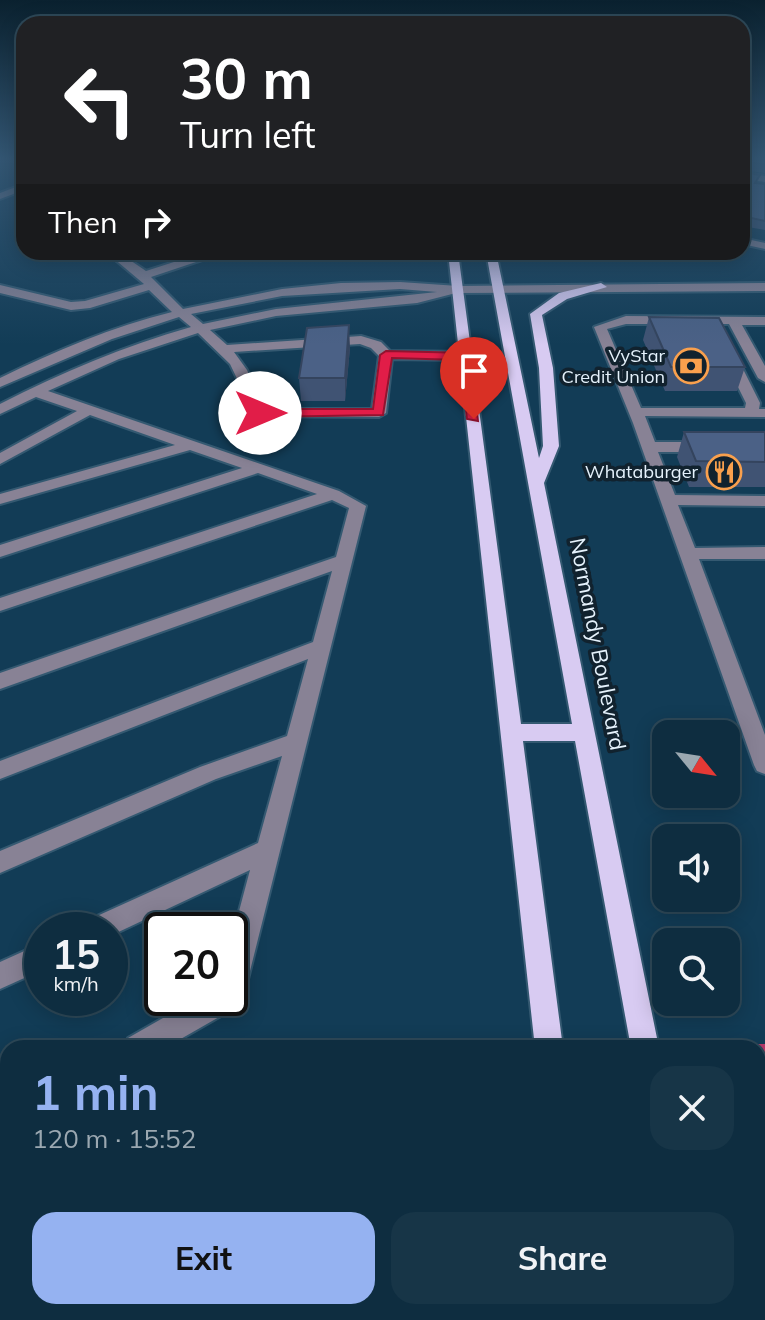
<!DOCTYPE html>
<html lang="en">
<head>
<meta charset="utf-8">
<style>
  :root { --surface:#0e2d40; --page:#173547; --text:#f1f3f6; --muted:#9ba8b1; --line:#2e4959; --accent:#95b2f1 }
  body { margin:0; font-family:Mulish,sans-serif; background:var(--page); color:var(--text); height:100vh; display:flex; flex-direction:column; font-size:30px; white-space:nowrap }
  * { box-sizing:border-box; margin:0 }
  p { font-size:26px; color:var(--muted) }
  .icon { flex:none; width:44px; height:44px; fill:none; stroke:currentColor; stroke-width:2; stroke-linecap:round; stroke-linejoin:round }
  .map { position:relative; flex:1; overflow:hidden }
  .sheet { position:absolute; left:0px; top:1040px; width:766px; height:280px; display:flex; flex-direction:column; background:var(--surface); border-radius:24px 24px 0 0; box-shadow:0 4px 20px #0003,0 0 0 2px var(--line) }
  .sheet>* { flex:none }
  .top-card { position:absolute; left:16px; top:16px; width:734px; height:244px; border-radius:24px; box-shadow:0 4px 20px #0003,0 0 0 2px var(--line); background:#202124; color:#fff; overflow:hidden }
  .needle { width:52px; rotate:120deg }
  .fabs { position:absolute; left:652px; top:720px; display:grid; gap:16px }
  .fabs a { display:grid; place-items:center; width:88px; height:88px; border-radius:16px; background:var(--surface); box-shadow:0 4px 20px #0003,0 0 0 2px var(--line); font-size:40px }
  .speed { position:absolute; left:24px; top:912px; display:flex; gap:16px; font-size:40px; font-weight:700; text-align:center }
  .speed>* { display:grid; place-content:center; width:104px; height:104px; border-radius:50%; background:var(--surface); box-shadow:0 4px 20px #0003,0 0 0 2px var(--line); line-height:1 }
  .speed small { font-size:20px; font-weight:400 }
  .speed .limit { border:4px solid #111; border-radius:12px; background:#fff; color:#111 }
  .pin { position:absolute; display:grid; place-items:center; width:68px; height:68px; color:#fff; margin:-82px -34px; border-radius:50% 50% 50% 0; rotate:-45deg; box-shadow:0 0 8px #0007 }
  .pin .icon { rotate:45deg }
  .me { position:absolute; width:88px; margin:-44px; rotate:90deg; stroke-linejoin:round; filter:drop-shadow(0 0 6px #0008) }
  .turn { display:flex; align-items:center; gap:28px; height:168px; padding:0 32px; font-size:36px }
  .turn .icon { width:104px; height:104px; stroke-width:2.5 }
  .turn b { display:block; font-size:56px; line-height:68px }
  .then { display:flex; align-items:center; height:76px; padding:0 32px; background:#0003; gap:16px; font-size:30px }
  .round { display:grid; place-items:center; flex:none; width:84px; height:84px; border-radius:24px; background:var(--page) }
  .summary { display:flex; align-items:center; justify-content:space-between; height:136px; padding:0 32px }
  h1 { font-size:48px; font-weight:700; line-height:60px; color:var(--accent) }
  .button { display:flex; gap:16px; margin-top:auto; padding:16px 32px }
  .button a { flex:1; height:92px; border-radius:24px; background:var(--accent); color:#111; font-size:32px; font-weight:700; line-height:92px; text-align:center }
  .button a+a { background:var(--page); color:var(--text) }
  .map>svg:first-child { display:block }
  .forest { fill:#b7386a }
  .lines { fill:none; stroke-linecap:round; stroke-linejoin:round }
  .minor-casing { stroke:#345971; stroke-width:4 }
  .major-casing { stroke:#345971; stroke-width:4 }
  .highway-casing { stroke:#345971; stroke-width:4 }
  .minor { fill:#888295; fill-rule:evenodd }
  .major { fill:#d8cbf2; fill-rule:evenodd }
  .highway { fill:#f2eff9; fill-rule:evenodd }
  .wall { fill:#405373 }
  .shaded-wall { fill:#34445e }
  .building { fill:#4b6186; stroke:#34445e; stroke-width:2 }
  .route { fill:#e11d48; stroke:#92132f; stroke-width:2 }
  .labels { text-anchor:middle; stroke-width:7; stroke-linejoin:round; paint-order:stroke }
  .far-poi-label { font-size:18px; fill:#e5f2fc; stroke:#11222e; text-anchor:end }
  .street-label { font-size:22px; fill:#e5f2fc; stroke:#11222e }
</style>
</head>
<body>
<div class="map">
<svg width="765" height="1320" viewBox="0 0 765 1320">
  <rect width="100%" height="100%" fill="#123c56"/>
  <path class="forest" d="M749 1044H765V1157L758 1132V1048H748Z
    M18 1312H237L236 1320H11Z"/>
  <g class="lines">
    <g class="minor-casing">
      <path id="minor" d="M742 173 765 176V182L742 179Z
        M24 184V190L0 199V193Z
        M742 238 765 243V249L742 244Z
        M106 252H118L146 271 205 252H218L217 255 151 277 183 309 282 289 341 283 400 282 458 286 765 283V291L456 293 417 303 276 316 210 330 227 345 361 336 381 342 390 351 466 352 473 356 466 360 392 359 386 413 379 417 255 416 230 364 198 333 119 359 48 391 339 491 366 506 244 995 240 1005 165 1048H124L128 1038 198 998H230V945L250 870 110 936V930H82L86 921 258 843 282 756 216 779 0 873V851L200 767 287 736 308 659 0 779V761L313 642 332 571 0 689V673L336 557 349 508 332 500 0 611V598L317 494 258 473 0 557V545L242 468 190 450 0 504V494L175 445 90 415 0 464V453L77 411 36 397 0 414V404C61 373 124 346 191 327L179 317 112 339 0 387V378C55 351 112 327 172 312L149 290 90 308 71 310 0 293V285L71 302 85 301 144 284ZM400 289 437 292 276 309 203 324 191 314 282 296ZM360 344 371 348 379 356 372 409H265L247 370 234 352Z
        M626 316 765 317V325H742L765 366V382L758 378 729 324H626L607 329 641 408H745L746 403 722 355 729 351 736 355 760 403 759 409H765V417L645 416 655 442H705L713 447 705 452H658L675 495 765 496V506L678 505 695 548 765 547V559H699L765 735V774L757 771 754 765 633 423 594 327Z
        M42 943V970L0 989V962Z
        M8 1108V1140L0 1143V1111Z"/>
    </g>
    <g class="major-casing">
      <path id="major" d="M448 252H458L521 724H572L486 252H496L539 458 543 446 539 368 530 314 559 293 601 283 607 287 567 299 542 315 553 368 559 446 544 483 659 1048H631L575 741H523L563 1048H535Z
        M564 1312H598L599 1320H565Z
        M680 1312H714L715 1320H681Z"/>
    </g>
    <g class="highway-casing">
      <path id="highway" d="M523 1312H565L564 1320H522Z"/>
    </g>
    <use href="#minor" class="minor"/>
    <use href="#major" class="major"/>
    <use href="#highway" class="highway"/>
  </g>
  <path class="wall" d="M742 160H765V173L742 170Z
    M742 172 757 183 765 184V230L742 226Z
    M649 317 745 367 737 391H665L643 340Z
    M350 348 345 401H301L299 378Z
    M684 432H765V487H689L677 457Z"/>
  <path class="shaded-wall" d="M349 325 350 348 345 401V378Z"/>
  <path class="building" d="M742 160H765V164L745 162 742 164Z
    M742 172 760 175 755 183 765 184V221L742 216Z
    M649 317 719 318 745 367H671Z
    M349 325 345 378H299L307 328Z
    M684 432H765V462L696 461Z"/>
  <linearGradient id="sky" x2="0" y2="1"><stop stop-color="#0a212f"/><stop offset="0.46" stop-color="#335673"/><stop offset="1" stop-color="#335673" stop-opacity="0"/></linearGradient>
  <rect width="765" height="345" fill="url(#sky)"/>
  <path class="route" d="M386 351 470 353 478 421 467 419 460 360 392 358 383 415 260 417 253 413 260 409H373L380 355Z"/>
  <defs>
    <g id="bank-ring" transform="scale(1.8)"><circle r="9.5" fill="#11222e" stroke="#f9a04d" stroke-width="1.5"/><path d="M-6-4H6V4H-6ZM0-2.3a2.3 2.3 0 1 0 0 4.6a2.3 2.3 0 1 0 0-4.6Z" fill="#f9a04d"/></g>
    <g id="restaurant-ring" transform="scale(1.8)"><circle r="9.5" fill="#11222e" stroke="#f9a04d" stroke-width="1.5"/><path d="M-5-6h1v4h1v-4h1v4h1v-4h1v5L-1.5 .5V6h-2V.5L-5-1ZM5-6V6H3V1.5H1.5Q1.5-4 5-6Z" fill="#f9a04d"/></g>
  </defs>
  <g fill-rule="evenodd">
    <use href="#bank-ring" x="691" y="366"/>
    <use href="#restaurant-ring" x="724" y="472"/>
  </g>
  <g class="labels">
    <g class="far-poi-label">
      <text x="665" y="362">VyStar<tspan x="665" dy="21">Credit Union</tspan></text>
      <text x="698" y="478">Whataburger</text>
    </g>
    <g class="street-label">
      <text transform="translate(598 644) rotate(79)" y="8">Normandy Boulevard</text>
    </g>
  </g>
</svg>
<div class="fabs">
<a><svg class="needle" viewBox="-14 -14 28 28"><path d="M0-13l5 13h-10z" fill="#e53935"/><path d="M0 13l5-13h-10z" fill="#9ba8b1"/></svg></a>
<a><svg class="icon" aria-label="sound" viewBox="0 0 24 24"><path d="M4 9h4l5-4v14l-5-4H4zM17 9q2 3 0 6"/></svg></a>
<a><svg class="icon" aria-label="search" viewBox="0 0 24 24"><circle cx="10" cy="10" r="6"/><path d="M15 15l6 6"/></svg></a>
</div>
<div class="speed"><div>15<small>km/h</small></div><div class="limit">20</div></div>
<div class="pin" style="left:474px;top:419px;background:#d93025"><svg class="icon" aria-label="arrive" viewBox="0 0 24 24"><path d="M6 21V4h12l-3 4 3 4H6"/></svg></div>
<svg class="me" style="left:260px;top:413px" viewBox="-20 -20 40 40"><circle r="19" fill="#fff"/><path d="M0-13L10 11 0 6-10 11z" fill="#e11d48"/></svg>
<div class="top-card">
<div class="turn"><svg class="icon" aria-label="left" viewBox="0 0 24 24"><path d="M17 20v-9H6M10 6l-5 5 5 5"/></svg><div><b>30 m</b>Turn left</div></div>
<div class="then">Then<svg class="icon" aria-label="right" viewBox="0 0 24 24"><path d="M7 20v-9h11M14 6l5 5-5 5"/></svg></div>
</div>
<section class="sheet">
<div class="summary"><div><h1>1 min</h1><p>120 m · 15:52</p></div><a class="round"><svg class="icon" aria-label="close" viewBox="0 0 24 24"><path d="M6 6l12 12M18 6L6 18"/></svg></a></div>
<div class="button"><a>Exit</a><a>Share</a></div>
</section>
</div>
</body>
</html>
